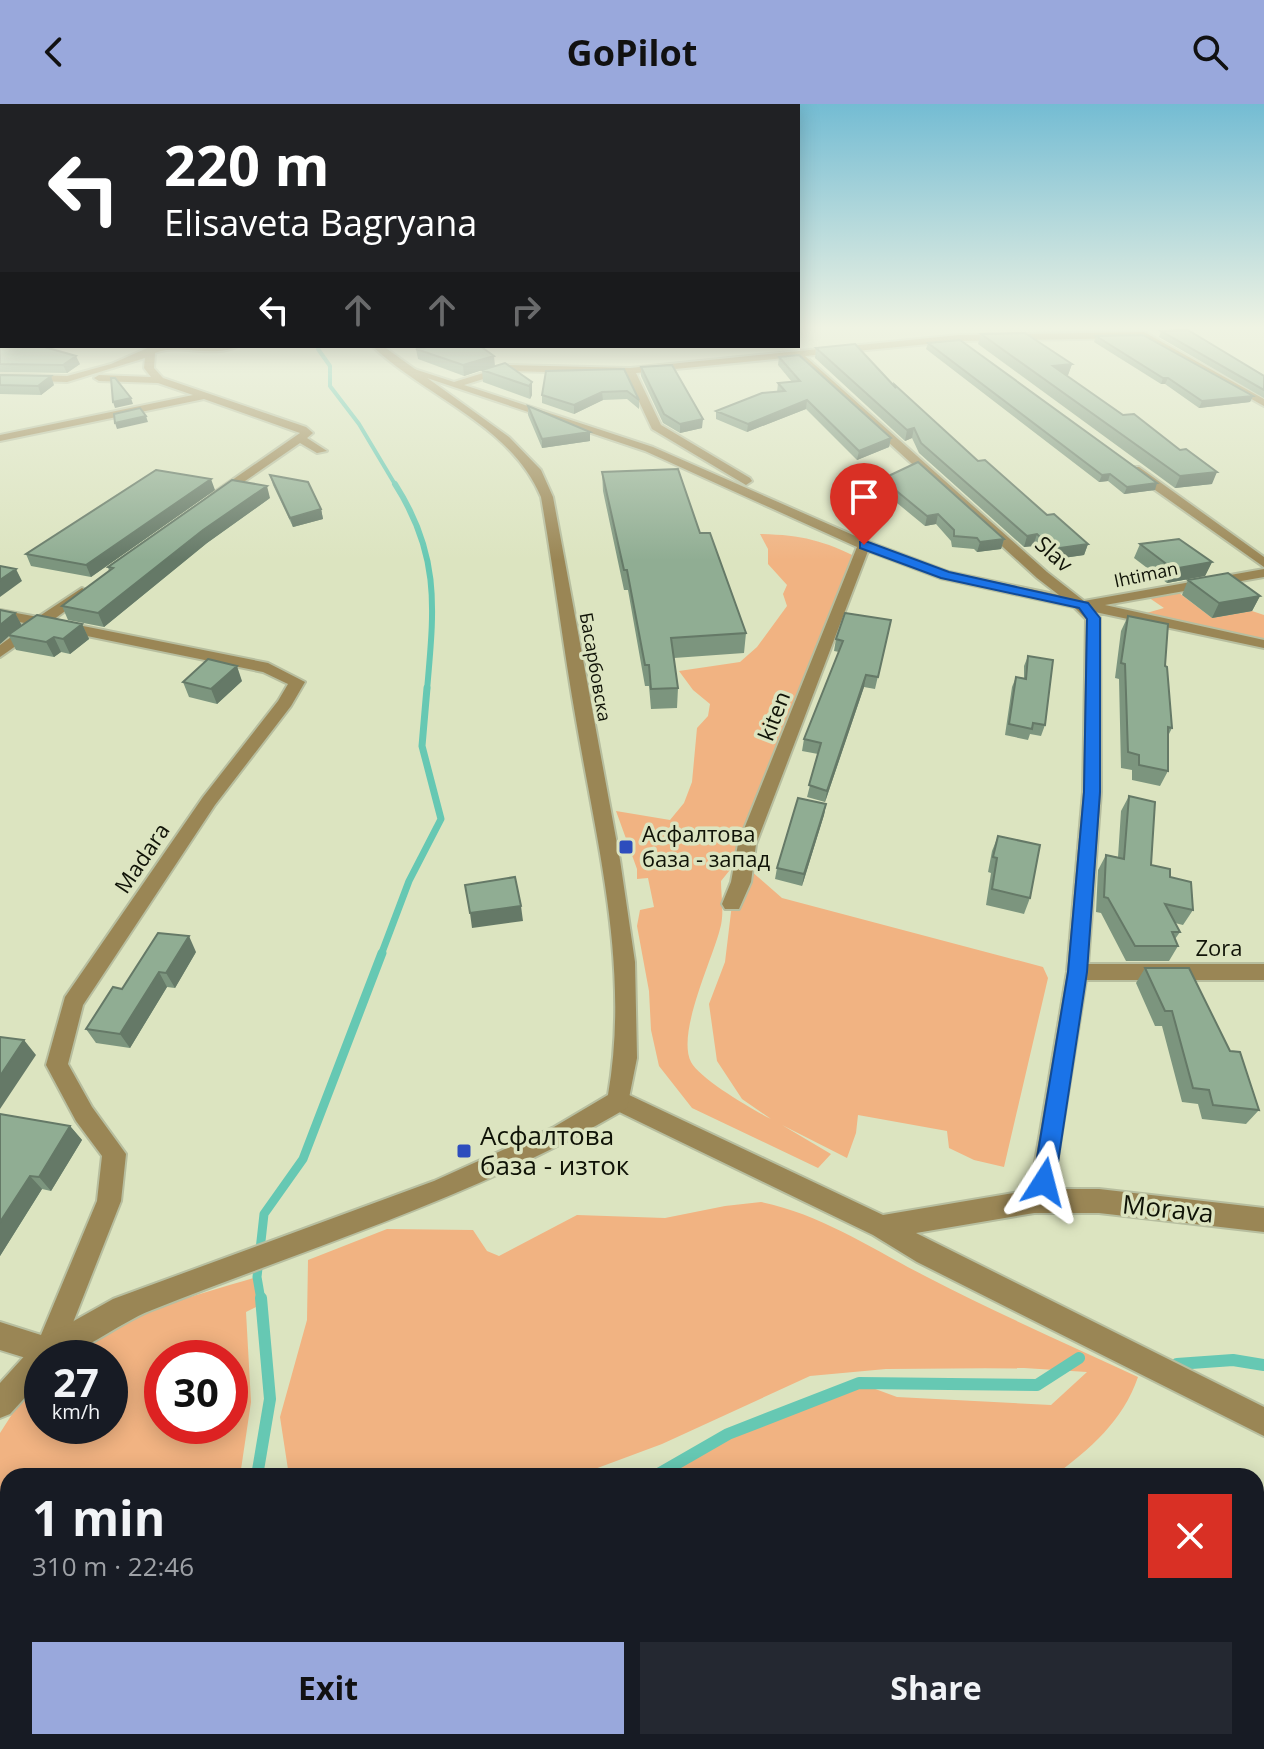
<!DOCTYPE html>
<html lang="en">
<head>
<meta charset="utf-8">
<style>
  :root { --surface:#171b24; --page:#242831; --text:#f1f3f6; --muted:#9ea1a6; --accent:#99a8dc }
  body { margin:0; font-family:"Open Sans",sans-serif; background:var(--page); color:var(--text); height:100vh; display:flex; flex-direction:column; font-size:30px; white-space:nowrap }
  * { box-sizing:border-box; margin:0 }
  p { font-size:26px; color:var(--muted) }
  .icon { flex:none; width:44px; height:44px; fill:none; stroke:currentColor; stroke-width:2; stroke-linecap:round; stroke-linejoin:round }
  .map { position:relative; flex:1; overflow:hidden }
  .details { position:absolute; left:0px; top:1364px; width:1264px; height:282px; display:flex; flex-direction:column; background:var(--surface); border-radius:24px 24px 0 0; box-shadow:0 4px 20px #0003 }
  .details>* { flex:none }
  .hud { position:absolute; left:0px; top:0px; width:800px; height:244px; box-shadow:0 4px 20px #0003; background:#202124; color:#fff; overflow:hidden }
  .speed { position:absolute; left:24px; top:1236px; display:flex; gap:16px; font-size:40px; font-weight:700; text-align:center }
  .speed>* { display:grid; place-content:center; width:104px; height:104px; border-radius:50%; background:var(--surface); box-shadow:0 4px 20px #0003; line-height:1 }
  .speed small { font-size:20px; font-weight:400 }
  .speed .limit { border:12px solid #d22; background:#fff; color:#111 }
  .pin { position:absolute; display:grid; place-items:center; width:68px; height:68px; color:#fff; margin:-82px -34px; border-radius:50% 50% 50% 0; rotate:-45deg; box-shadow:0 0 8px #0007 }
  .pin .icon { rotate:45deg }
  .me { position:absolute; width:88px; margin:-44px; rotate:9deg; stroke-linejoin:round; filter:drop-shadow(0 0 6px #0008) }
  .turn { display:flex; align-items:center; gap:28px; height:168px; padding:0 32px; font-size:36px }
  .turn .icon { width:104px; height:104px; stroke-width:2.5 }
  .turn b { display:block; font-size:56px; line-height:68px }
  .lanes { display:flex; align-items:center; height:76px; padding:0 32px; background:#0003; justify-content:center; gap:40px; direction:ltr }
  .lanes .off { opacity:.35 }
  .round { display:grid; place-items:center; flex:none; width:84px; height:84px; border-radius:0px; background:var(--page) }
  .headline { display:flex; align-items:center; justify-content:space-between; height:136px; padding:0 32px }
  h1 { font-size:48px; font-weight:700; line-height:60px }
  .button { display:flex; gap:16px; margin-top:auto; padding:16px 32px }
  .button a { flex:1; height:92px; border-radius:0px; background:var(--accent); color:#111; font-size:32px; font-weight:700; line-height:92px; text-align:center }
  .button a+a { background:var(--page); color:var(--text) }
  header { display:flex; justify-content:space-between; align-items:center; height:104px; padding:0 32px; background:var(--accent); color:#111; font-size:36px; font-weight:700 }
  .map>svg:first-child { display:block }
  .green { fill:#f1b382; fill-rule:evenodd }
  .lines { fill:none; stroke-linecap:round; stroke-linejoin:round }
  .stream-far4 { stroke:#66c8b3; stroke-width:4 }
  .stream-far3 { stroke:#66c8b3; stroke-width:6 }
  .stream-far2 { stroke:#66c8b3; stroke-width:7 }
  .stream-far1 { stroke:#66c8b3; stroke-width:9 }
  .stream { stroke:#66c8b3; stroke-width:12 }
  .minor-casing { stroke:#b7be9f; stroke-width:4 }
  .tertiary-casing { stroke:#b7be9f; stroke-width:4 }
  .minor { fill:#9a8655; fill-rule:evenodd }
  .tertiary { fill:#9a8655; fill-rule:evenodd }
  .wall { fill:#7c957e }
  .shaded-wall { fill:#657967 }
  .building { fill:#90ad93; stroke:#657967; stroke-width:2 }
  .route { fill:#1a73e8; stroke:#114b97; stroke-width:2 }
  .poi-dot { fill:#2d4dbd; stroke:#dce4c0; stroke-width:3 }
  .labels { text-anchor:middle; stroke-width:7; stroke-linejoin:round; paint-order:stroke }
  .far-street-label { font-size:18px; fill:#101307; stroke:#dce4c0 }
  .street-label { font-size:22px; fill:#101307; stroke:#dce4c0 }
  .poi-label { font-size:22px; fill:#101307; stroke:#dce4c0; text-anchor:start }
  .near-poi-label { font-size:26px; fill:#101307; stroke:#dce4c0; text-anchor:start }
  .near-street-label { font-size:26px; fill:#101307; stroke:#dce4c0 }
</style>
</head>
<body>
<header><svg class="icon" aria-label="back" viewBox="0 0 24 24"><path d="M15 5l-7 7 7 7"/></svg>GoPilot<svg class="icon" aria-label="search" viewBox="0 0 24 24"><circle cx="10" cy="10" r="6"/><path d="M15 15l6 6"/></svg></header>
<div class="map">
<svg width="1264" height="1645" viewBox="0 0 1264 1645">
  <rect width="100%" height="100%" fill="#dce4c0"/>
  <path class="green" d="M760 430C801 431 823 436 860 455L742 751 721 777C721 791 724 807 721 821 714 853 676 928 691 958 700 975 753 1006 771 1015L742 995 717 957 709 900 725 858 732 800 743 760 782 794 1043 863 1048 874 1004 1063 974 1056 949 1044 947 1027 858 1011 856 1029 847 1054 782 1021 831 1050 818 1064 692 1004 659 962 651 926 649 887 637 822 640 806 654 803 648 774 637 775V765L616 707 670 716 684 699 692 678 697 624 708 612 710 600 693 586 679 567 740 558 757 543 787 502 783 490 787 481 768 460V445Z
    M1174 485 1212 514 1252 507 1264 511V536L1143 510 1164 504 1145 491Z
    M761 1098C823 1111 872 1145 927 1173 996 1209 1068 1240 1138 1273 1123 1317 1090 1345 1054 1372H655L728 1330 859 1279 897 1293 1051 1301 1087 1268 1024 1264 886 1265 810 1272 662 1340 576 1372H289L280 1313 307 1216 308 1156 387 1125 473 1126 487 1147 499 1152 577 1111 665 1114 725 1102Z
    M257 1173 262 1200 246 1208 251 1298 240 1372H8V1638H741L737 1645H0V1329L25 1290 42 1276V1322H110V1254H68C122 1209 191 1193 257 1173ZM162 1254H230V1322H162Z"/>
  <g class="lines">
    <path class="stream-far4" d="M318 245 330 262V282L359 320 396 382"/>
    <path class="stream-far3" d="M395 380C441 452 434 505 427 586"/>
    <path class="stream-far2" d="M381 851 409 777 441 715 422 642 427 584"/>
    <path class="stream-far1" d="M261 1196 257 1173 264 1110 303 1055 382 849"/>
    <path class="stream" d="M1177 1260 1233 1256 1264 1261
      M257 1372 270 1295 261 1194
      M655 1372 728 1330 859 1279 1037 1281 1079 1254"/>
    <g class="minor-casing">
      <path id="minor" d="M1144 228 1264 295V302L1142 234 959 237 805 252 1047 468 1084 497 1264 465V473L1105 501 1264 536V544L1095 508 1100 514 1101 688 1088 860H1264V876H1086L1053 1085H1099L1264 1104V1128L1099 1109H1034L916 1129 1264 1303V1332L917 1158 873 1131 611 1004 607 997 611 990 619 987 627 990 883 1111 1026 1087 1032 1076 1067 868 1083 688 1086 515 1074 503 940 474 868 447 756 740 751 778 739 805H725L722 800 731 778 738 740 857 443 645 347 406 267 411 264 454 278 509 261 630 264 959 231ZM795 253 1037 474 1059 491 949 468 869 438 653 343 464 281 509 267 626 270 652 325 746 381 752 377 750 374 661 321 636 269Z
        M152 242H238C214 255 179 239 155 249L154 264 163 274 306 323 313 329 307 334 327 347 317 349 300 339 216 397 210 393 212 390 300 329 204 295 0 337V331L193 291 158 279 99 277 94 274 99 271 151 273 144 264 145 254 67 278 0 276V270L67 272 111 260Z
        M1131 363H1139L1264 453V463L1131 369Z
        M82 484 89 488 87 491 53 516 268 559 305 578 291 602 215 701 83 901 68 960 92 1003 126 1050 121 1097 59 1254H42V1259L0 1246V1218L41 1231 97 1097 102 1052 76 1017 46 961 65 893 203 693 278 597 288 580 263 568 43 523 0 553V541L29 520 0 514V506L38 513Z"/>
    </g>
    <g class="tertiary-casing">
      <path id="tertiary" d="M372 242H383L509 333 541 366 553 393 620 756 635 858 637 954 627 1004C476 1093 313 1142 152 1206 115 1220 81 1254 42 1254V1275L10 1310 0 1314V1279L38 1237 113 1195 434 1077 554 1023 608 991C630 865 597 740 576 616 563 542 554 467 541 393 511 321 426 293 372 242Z"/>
    </g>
    <use href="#minor" class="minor"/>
    <use href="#tertiary" class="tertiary"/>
  </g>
  <path class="wall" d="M1161 227 1264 272V294L1159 233Z
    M981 230 1072 260 1068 271H1066L1212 380 1175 384 978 240Z
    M0 231 80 260 67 269 0 268Z
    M1096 232 1253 292 1250 298 1199 304 1165 280H1161L1094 238Z
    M928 239 1155 386 1124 390 1108 377 1099 378 926 245Z
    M816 244 895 282 978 357 1047 411 1088 440 1084 451 1049 456 1033 442 1024 443 919 349 912 334 905 337 815 254Z
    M416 245 495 262 532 278V291L530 295 483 278 482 266 464 272 418 255Z
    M779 253 891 334 889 343 857 356 806 305 747 328 716 315V307L777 288 778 279 792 278 778 261Z
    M641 263 702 324 680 329 663 319 641 272Z
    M624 265 639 296V305L627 295 603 296 574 310 542 299V291Z
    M0 271 54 281 41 291 0 290Z
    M528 302 590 328V337L542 344 528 311Z
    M602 368 700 429 746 529 744 549 674 554 678 584 677 604 651 605 649 582H645L628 486H624L603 387Z
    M270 371 321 405 323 415 293 423 273 381Z
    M882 375 1004 435 1001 445 977 448 974 445 952 443 951 437 936 420 925 422 880 385Z
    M215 386 91 473 31 462 26 450Z
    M270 394 207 439 104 523 68 516 62 502 109 467 108 463Z
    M1140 440 1212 458 1205 472 1167 479 1134 454Z
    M1188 476 1260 492 1252 507 1212 514 1182 491Z
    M15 509 22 522 82 520 89 535 70 550 61 548 54 553 16 546 9 532 0 540Z
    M1128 512 1165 562 1172 624 1168 632V667L1160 682 1132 676V666L1121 664 1119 575 1115 574 1121 527Z
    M891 516 875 585 864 583 825 698 807 693 818 650 802 647 804 635 839 548 834 547 836 535Z
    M1028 552 1045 621 1041 632 1030 630 1028 636 1005 631 1012 583 1016 573 1024 574V562Z
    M242 577 217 600 189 593 183 578Z
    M1129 692 1151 761 1170 773 1193 806 1183 821 1175 819 1180 828 1175 835 1178 842 1169 857H1126L1101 809 1096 808 1098 766 1106 751 1118 753 1121 707Z
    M826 700 824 711 802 782 775 775 777 764Z
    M998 732 1030 794 1024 810 986 801 991 769 988 768 992 747Z
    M196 848 175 884 167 883 130 944 96 939 86 925 122 885Z
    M1145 864 1259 1006 1246 1020 1202 1015 1198 1000 1182 998 1162 922H1155L1136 879Z
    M0 1010 70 1022 82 1036 51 1087 42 1085 0 1152Z"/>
  <path class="shaded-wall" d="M76 252 80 260 67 269 63 261Z
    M494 252 495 262 464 272 463 261Z
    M1072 260 1068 271 1050 273 1053 262Z
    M51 272 54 281 41 291 38 282Z
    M1163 274H1168L1165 280H1161Z
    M532 278V291L530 295 529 282Z
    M602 288 603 296 574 310V301Z
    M1253 292 1250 298 1199 304 1202 297Z
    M131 294 133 300 115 304 113 298Z
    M807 296 806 305 747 328 748 320Z
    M146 312 148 318 117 325 115 319Z
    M703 315 702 324 680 329V320Z
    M914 324 912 334 905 337 907 326Z
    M590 328V337L542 344V335Z
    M891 334 889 343 857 356 859 347Z
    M1217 368 1212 380 1175 384 1180 372Z
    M1110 370 1108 377 1099 378 1102 371Z
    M211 375 215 386 91 473 86 461Z
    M1157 379 1155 386 1124 390 1127 383Z
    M267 382 270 394 207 439 104 523 98 509 203 426Z
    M321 405 323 415 293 423 290 414Z
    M938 410 936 420 925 422 927 412Z
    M1037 430 1033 442 1024 443 1027 432Z
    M1004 435 1001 445 977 448 980 438Z
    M1088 440 1084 451 1049 456 1053 445Z
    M1212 458 1205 472 1167 479 1173 465Z
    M16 465 22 477 0 493V476Z
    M1260 492 1252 507 1212 514 1219 499Z
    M15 509 22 522 8 531 9 532 0 540V521Z
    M82 520 89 535 70 550 63 535Z
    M54 533 61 548 54 553 46 538Z
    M237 562 242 577 217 600 211 585Z
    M866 571 864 583 825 698 827 687Z
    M826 700 824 711 802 782 804 770Z
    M521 802 523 817 472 824 470 809Z
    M189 832 196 848 175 884 166 869Z
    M159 868 167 883 130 944 120 930Z
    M24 936 36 951 0 1005V972Z
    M70 1022 82 1036 51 1087 39 1073Z
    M30 1072 42 1085 0 1152V1118Z"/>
  <path class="building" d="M1188 226 1264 272V286L1161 227Z
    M1025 229 1072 260 1053 262 1123 311 1134 310 1180 346 1186 345 1217 368 1180 372 981 230Z
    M0 231H2V242H41L76 252 63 261 0 260Z
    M1143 231 1253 292 1202 297 1168 274H1163L1096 232Z
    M960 236 1157 379 1127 383 1110 370 1102 371 928 239Z
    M855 240 896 284 895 281 978 357 985 356 1047 411 1054 410 1088 440 1053 445 1037 430 1027 432 921 339 914 324 907 326 816 244Z
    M433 242H480L494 252 463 261 416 245Z
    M799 251 891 334 859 347 807 296 748 320 716 307 762 289 785 287 778 279 800 277 779 253Z
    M505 259 532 278 529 282 482 266Z
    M672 261 703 315 680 320 664 310 641 263Z
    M624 265 639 296 627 287 602 288 574 301 542 291 546 267Z
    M0 271 51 272 38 282 0 281Z
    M111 274H115L131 294 113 298Z
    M528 302 533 304 590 328 542 335Z
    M140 304 146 312 115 319 114 310Z
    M918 358 1004 435 980 438 977 434 954 432V426L938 410 927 412 882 375Z
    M678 365 700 429H710L746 529 671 534 678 584 651 585 649 561H645L627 466H624L602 368Z
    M156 366 211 375 86 461 26 450Z
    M270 371 308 378 321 405 290 414Z
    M232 376 267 382 203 426 98 509 62 502 113 464 108 463Z
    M1179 435 1212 458 1173 465 1140 440Z
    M0 462 16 465 0 476Z
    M1228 469 1260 492 1219 499 1188 476Z
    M0 506 15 509 0 521Z
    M845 509 891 516 878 573 866 571 827 687 809 681 821 639 804 635 843 537 836 535Z
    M37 511 82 520 63 535 54 533 46 538 8 531Z
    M1128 512 1168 520 1165 562 1167 563 1172 624 1168 623V667L1139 661V651L1128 648 1125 560 1121 559Z
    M1028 552 1053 556 1045 621 1033 619 1032 625 1009 620 1016 573 1026 575Z
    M208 555 237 562 211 585 183 578Z
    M1129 692 1155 698 1151 761 1170 765V773L1191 778 1193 806 1165 800 1180 828H1172L1178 842H1135L1108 794 1104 793 1106 751 1124 755Z
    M798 694 826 700 804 770 777 764Z
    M998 732 1040 741 1030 794 992 785 997 754 993 753Z
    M515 773 521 802 470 809 465 781Z
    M158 829 189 832 166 869 159 868 120 930 86 925 113 883 122 885Z
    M1145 864H1189L1230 947 1240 948 1259 1006 1213 1001 1209 986 1193 984 1172 907H1165Z
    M0 933 24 936 0 972Z
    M0 1010 70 1022 39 1073 30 1072 0 1118Z"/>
  <linearGradient id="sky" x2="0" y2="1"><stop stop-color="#74bcd3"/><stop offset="0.49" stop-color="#eff3e3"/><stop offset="1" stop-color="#eff3e3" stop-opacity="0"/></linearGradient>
  <rect width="1264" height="456" fill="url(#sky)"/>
  <path class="route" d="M860 438H868L949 468 1088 499 1100 514V688L1087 868 1055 1078 1052 1085 1044 1088 1036 1085 1033 1078 1068 868 1084 688 1087 515 1079 504 941 474 860 444Z"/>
  <g class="poi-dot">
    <rect x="618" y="735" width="16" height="16" rx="4"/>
    <rect x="456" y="1039" width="16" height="16" rx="4"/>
  </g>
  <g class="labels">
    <g class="far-street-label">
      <text transform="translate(1146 471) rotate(-12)" y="6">Ihtiman</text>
      <text transform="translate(595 563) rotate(80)" y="6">Басарбовска</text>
    </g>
    <g class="street-label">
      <text transform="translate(1054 450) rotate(42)" y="8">Slav</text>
      <text transform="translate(774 612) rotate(-69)" y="8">kiten</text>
      <text transform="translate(142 754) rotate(-56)" y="8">Madara</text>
      <text x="1219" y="852">Zora</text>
    </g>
    <g class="poi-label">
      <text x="642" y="738">Асфалтова<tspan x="642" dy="25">база - запад</tspan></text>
    </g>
    <g class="near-poi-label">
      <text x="480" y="1041">Асфалтова<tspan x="480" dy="30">база - изток</tspan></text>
    </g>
    <g class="near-street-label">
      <text transform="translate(1168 1105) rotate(6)" y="9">Morava</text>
    </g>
  </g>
</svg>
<div class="speed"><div>27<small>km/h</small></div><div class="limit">30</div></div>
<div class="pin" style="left:864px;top:441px;background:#d93025"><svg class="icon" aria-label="arrive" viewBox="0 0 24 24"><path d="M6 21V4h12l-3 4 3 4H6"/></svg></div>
<svg class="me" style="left:1044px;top:1078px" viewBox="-20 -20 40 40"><path d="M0-17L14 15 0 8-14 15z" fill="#1a73e8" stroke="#fff" stroke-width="4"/></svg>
<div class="hud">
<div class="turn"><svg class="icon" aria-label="left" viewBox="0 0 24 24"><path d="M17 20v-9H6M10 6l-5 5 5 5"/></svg><div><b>220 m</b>Elisaveta Bagryana</div></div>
<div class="lanes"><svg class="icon" aria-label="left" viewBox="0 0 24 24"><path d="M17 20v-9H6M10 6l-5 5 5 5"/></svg><svg class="icon off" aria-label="ahead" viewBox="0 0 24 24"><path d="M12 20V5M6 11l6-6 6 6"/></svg><svg class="icon off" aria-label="ahead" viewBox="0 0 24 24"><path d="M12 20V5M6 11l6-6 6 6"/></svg><svg class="icon off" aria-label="right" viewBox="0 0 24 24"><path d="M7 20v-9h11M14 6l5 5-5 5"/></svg></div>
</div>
<section class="details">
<div class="headline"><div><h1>1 min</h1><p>310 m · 22:46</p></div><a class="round" style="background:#d93025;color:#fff"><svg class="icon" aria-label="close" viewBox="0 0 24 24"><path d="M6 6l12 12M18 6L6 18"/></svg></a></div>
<div class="button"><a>Exit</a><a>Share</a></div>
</section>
</div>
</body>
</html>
